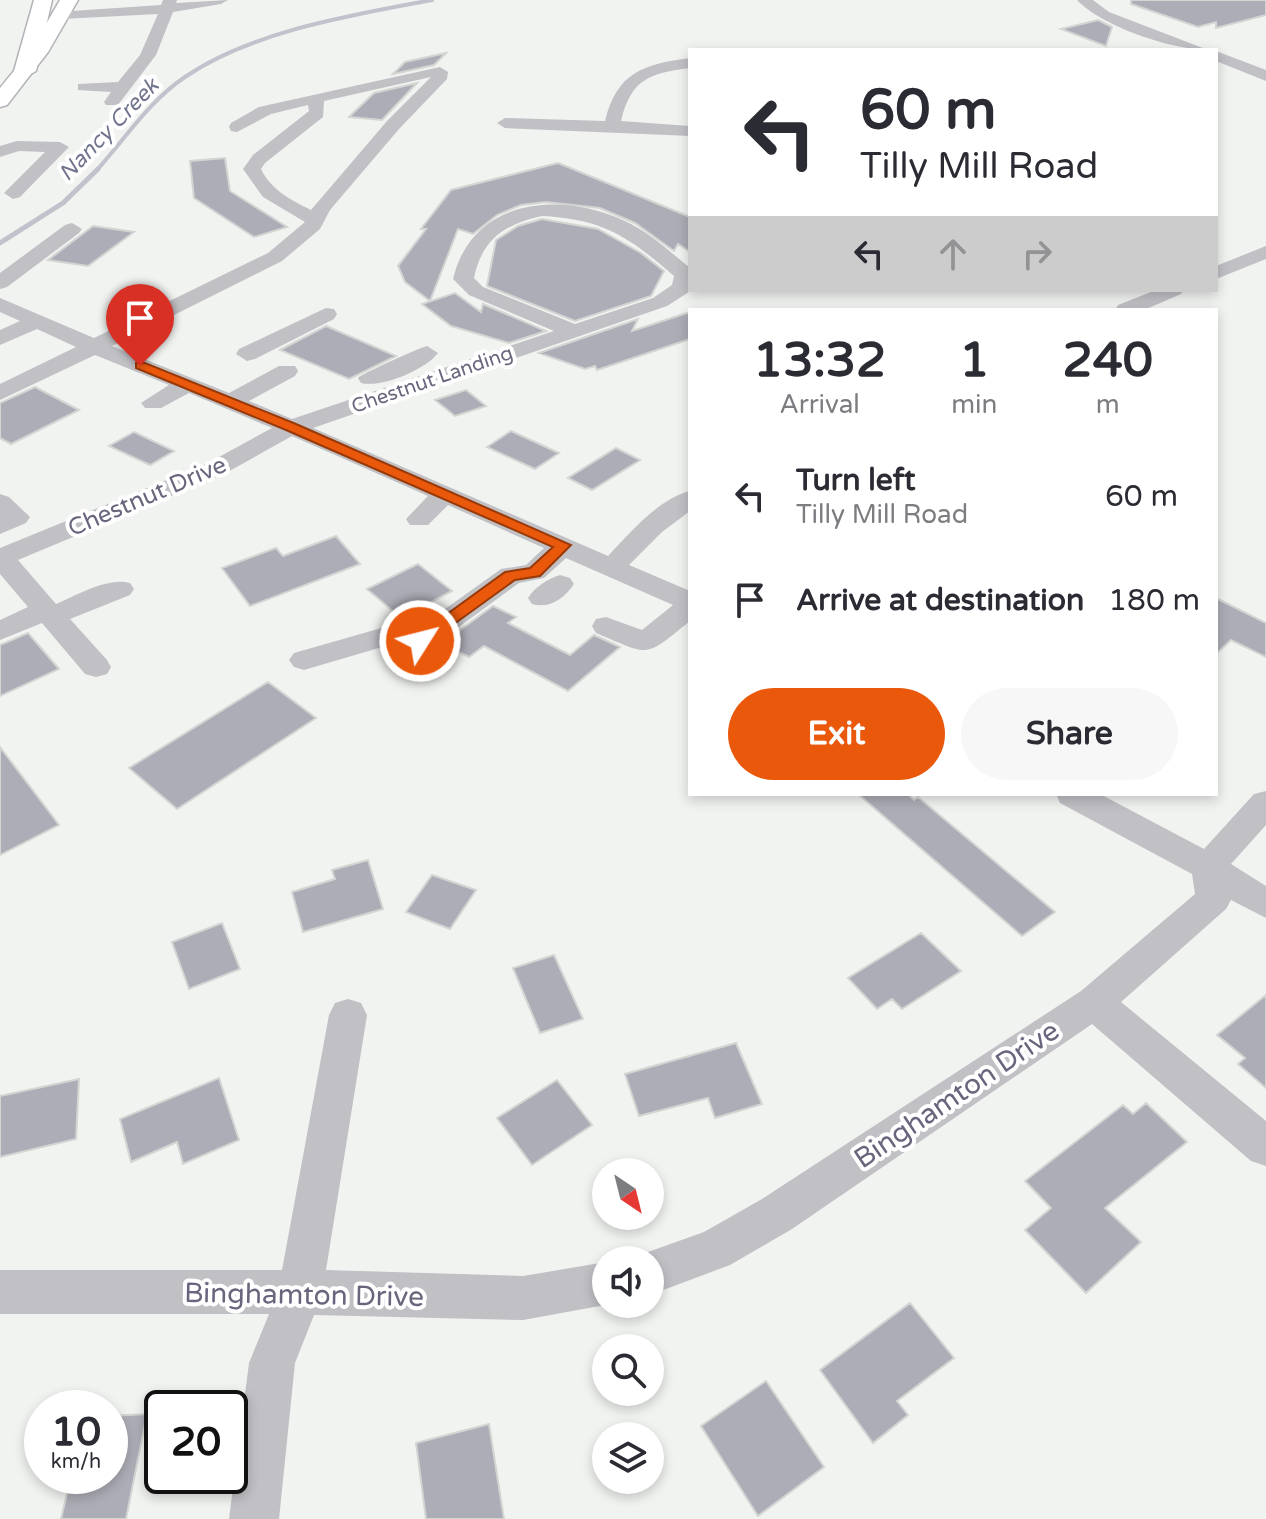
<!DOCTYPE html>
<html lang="en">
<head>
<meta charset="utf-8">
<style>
  :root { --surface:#fff; --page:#f7f7f7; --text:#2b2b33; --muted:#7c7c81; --accent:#ea580c }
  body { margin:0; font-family:"Varela Round",sans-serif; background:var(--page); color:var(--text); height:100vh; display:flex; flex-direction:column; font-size:30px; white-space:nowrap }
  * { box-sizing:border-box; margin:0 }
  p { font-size:26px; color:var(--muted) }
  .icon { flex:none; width:44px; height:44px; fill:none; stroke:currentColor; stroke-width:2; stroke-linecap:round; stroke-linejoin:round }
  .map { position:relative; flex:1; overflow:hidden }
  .side { position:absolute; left:688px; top:308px; width:530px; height:488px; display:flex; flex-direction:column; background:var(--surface); border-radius:0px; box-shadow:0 4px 12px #0003 }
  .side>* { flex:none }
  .banner { position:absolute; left:688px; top:48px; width:530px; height:244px; border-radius:0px; box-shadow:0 4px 12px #0003; background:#fff; color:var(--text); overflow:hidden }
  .needle { width:52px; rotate:145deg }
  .tools { position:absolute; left:592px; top:1158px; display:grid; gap:16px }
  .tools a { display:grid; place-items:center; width:72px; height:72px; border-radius:50%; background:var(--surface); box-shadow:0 4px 12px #0003; font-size:40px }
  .speed { position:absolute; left:24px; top:1390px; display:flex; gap:16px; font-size:40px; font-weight:700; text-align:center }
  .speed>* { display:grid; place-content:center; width:104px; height:104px; border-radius:50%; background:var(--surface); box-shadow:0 4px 12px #0003; line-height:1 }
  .speed small { font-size:20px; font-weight:400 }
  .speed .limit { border:4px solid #111; border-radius:12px; background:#fff; color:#111 }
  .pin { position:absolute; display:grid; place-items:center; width:68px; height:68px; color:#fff; margin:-82px -34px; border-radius:50% 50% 50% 0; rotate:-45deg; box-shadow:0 0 8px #0007 }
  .pin .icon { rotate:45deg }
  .me { position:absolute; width:88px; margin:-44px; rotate:54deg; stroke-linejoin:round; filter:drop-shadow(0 0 6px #0008) }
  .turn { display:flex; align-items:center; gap:28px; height:168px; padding:0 40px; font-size:36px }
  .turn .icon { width:104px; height:104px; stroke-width:2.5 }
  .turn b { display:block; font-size:56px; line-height:68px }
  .lanes { display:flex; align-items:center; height:76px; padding:0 40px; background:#0003; justify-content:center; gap:40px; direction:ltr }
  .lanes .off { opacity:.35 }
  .eta { display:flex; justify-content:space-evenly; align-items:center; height:136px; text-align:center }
  .eta b { font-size:48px; font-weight:700; line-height:56px }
  .button { display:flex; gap:16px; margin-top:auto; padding:16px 40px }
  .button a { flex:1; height:92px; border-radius:48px; background:var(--accent); color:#fff; font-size:32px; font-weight:700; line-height:92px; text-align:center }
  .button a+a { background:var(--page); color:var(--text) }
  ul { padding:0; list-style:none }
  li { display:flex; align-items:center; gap:24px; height:104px; padding:0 40px }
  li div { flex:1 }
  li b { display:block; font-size:30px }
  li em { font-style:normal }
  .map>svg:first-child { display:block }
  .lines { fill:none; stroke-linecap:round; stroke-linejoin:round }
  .stream-far1 { stroke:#c1c2cc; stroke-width:4 }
  .stream { stroke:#c1c2cc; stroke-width:5 }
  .building { fill:#adadb7; stroke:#d3d5d3; stroke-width:2 }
  .major-casing { stroke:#b3b3b9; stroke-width:3 }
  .highway-casing { stroke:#b3b2b8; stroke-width:3 }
  .minor { fill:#c0c0c5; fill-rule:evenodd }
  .major { fill:#fff; fill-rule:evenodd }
  .highway { fill:#fff; fill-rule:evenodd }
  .route { fill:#ea580c; stroke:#983908; stroke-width:2 }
  .labels { text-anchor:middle; stroke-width:8; stroke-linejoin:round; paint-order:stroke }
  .far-street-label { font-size:20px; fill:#68667d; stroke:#fff }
  .far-water-label { font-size:22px; font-style:italic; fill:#71758e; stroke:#fff }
  .street-label { font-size:24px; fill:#68667d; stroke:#fff }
  .near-street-label { font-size:28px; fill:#68667d; stroke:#fff }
</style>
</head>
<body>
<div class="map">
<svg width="1266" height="1519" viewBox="0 0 1266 1519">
  <rect width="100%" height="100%" fill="#f1f3f0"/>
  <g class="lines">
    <path class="stream-far1" d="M96 171C125 139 149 101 185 77 252 31 353 15 432 0"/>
    <path class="stream" d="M0 243 63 203 98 169"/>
  </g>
  <path class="building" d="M1131 0H1266V15L1216 28V22L1198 27 1131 4Z
    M1098 20 1112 27 1106 46 1061 29Z
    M446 53 434 65 393 74 405 62Z
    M417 83 382 120 349 117 374 93Z
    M225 158 230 191 287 227 254 237 194 198 190 161Z
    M558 163 690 217V252L678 244 674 251 635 223 600 208 546 202 521 205 497 215 473 234 458 229 430 301 405 282 398 266 426 229H421L451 190Z
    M542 219 598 229 641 253 664 271 651 296 575 321 487 286 496 240 518 226Z
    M93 226 134 232 88 266 48 260Z
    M455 293 481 312 483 304 546 331 509 343 451 326 422 304Z
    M690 312V339L597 370 595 366 585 369 539 353 638 319 632 331Z
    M326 326 396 356 349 379 280 350Z
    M35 387 79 410 11 444 0 438V403Z
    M466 390 486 406 455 416 435 400Z
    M511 431 559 453 535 469 487 447Z
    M134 432 174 451 150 465 109 446Z
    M616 448 640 460 592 490 568 478Z
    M336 536 360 564 250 606 222 568 276 548 283 556Z
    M418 564 452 591 401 618 367 589Z
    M1216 598 1266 623V657L1231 640 1216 654Z
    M493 606 516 617 508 623 570 655 594 635 620 647 568 691 484 646 469 657 442 643Z
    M28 633 59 669 0 696V645Z
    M268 682 316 718 177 809 129 768Z
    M0 747 59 825 0 855Z
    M858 794H908L914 800 918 797 1055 912 1022 936Z
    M368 860 383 909 303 932 292 892 335 879 332 870Z
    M432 875 476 890 450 929 406 912Z
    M222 923 240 969 189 989 172 942Z
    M921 933 961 971 902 1009 892 999 877 1009 848 978Z
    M554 955 583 1019 540 1033 513 968Z
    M1266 995V1088L1238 1064 1245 1058 1217 1035Z
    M736 1043 762 1104 715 1118 708 1098 639 1116 625 1074Z
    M219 1078 239 1140 183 1164 177 1142 131 1162 120 1119Z
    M79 1079 76 1139 0 1157V1096Z
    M557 1080 592 1125 532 1165 497 1118Z
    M1146 1103 1187 1142 1105 1208 1141 1242 1086 1293 1025 1230 1051 1208 1025 1181 1123 1105 1133 1114Z
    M910 1303 954 1358 897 1401 908 1415 873 1443 820 1370Z
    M766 1381 824 1467 758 1516 701 1426Z
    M147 1414 126 1519H61L71 1476H110V1416Z
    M489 1424 504 1519H426L416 1443Z"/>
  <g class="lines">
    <g class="major-casing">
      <path id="major" d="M60 0H78L48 52 7 105 0 107V88L31 50Z"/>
    </g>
    <g class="highway-casing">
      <path id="highway" d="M34 0H52L36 71 25 77 14 71Z"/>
    </g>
    <path class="minor" d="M163 0H177L176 3 228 0 221 4 173 12 156 55 118 105H106L104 102 111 92 78 90V84L118 82 140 55 158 14 62 19 55 15 57 12 161 5Z
      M1077 0H1093L1109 12 1208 50C1172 50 1101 26 1077 0Z
      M1216 51 1266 70V81L1216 61Z
      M690 58V68C650 73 631 79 621 121L690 126V136L505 128 497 123 505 118 605 121C617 72 644 64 690 58Z
      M440 67 448 72 447 79 399 129 330 210 320 229 282 261 112 346 229 393 279 366H295L298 371 295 376 249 401 292 419 554 331 469 295 453 279C472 199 559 190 625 221 649 232 669 251 690 268L689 292 667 306 313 428 608 556C630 533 658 499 690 491V511L662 532 629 565 690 591V621C643 659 651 656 596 633L592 626 596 619 606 617 642 630 673 605 566 558 544 578 519 583 430 648 420 651 410 648 406 640 304 670 294 667 289 660 294 653 399 623 409 625 413 632 501 569 526 565 544 548 448 505 428 525H410L406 519 428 496 292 436 226 473 18 560 56 604C78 595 107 577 130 583L134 589 130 595 70 619 107 660 111 667 107 674 96 677 85 674 42 623 0 640V620L28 607 0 574V548L208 463 272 428 189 393 161 408H145L141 403 169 385 95 355 0 400V384L76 347 37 329 0 345V330L20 321 0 312V298L94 338 268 253 305 222 263 197 243 169 253 155 309 111 308 105 271 114 237 132 231 131 229 127 231 123 259 107ZM431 77 387 121 311 210C291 200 271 190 261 169L265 163 323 117 324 101ZM542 216C603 219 629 237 674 276L672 285 653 298 575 324 483 287 474 278C482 239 505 224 542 216Z
      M17 141 60 142 69 147 20 197 13 199 4 193 45 152 19 151 0 157V146Z
      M72 223 82 229 79 233 7 287 0 289V273L65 225Z
      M1266 246V259L1216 279V266Z
      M1156 290H1184L1181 294 1144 310H1115L1118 305Z
      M326 308 334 309 337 314 334 319 255 359 247 361 236 354 239 349Z
      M427 346 438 353C425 370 382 388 361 383L358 378C361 374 419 348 427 346Z
      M0 494 9 497 30 517 26 523 0 534Z
      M560 575 570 578 574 584C564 599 549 609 532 604L528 598C535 587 547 579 560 575Z
      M1266 791V825L1231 864 1266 886V918L1231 900 1226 909 1121 1002 1266 1121V1166L1251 1161 1092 1024 792 1229 730 1265 650 1295V1260H633L634 1257 704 1232 762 1199 1081 991 1195 894 1192 874 1060 803 1056 794H1100L1204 849 1254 794Z
      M348 999 361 1003 367 1015 326 1270 523 1276 606 1262V1304H611L523 1320 314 1315 295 1363 279 1519H229L249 1363 269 1314H0V1270H282L329 1015 335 1003Z"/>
    <use href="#major" class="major"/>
    <use href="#highway" class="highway"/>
  </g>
  <path class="route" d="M136 363H145L296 424 571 545 540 576 515 580 425 645H414L411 641 414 638 505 572 530 568 553 547 286 430 136 368Z"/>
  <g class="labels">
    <g class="far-street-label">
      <text transform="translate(432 379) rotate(-19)" y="7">Chestnut Landing</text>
    </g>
    <g class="far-water-label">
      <text transform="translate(108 129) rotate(-46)" y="8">Nancy Creek</text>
    </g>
    <g class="street-label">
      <text transform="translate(147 496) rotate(-23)" y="8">Chestnut Drive</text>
    </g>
    <g class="near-street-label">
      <text transform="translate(956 1094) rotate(-34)" y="10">Binghamton Drive</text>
      <text transform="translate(304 1294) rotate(1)" y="10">Binghamton Drive</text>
    </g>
  </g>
</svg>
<div class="tools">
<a><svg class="needle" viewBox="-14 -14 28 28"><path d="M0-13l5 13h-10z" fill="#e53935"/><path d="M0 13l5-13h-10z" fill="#7c7c81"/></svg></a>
<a><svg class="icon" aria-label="sound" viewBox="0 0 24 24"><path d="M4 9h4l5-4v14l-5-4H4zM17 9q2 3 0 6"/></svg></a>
<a><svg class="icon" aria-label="search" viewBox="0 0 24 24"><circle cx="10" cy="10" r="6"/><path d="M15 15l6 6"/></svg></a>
<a><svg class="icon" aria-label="layers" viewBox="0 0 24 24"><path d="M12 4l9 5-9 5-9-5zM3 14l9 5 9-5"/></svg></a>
</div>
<div class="speed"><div>10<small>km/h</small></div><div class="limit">20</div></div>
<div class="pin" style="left:140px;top:366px;background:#d93025"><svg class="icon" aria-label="arrive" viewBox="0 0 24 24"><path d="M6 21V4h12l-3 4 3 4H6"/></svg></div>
<svg class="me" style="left:420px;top:641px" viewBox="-20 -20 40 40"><circle r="17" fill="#ea580c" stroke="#fff" stroke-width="3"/><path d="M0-11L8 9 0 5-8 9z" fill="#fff"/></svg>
<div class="banner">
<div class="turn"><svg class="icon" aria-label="left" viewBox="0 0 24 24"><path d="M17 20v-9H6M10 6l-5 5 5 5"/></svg><div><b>60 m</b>Tilly Mill Road</div></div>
<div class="lanes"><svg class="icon" aria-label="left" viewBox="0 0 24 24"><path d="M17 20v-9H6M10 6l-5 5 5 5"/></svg><svg class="icon off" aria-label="ahead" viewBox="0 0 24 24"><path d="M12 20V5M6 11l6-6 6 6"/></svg><svg class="icon off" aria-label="right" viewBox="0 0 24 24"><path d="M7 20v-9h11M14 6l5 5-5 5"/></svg></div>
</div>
<section class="side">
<div class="eta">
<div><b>13:32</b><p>Arrival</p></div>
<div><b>1</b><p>min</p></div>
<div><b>240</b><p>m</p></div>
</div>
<ul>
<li><svg class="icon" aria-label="left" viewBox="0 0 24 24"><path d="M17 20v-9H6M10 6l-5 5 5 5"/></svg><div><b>Turn left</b><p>Tilly Mill Road</p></div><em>60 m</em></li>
<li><svg class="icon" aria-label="arrive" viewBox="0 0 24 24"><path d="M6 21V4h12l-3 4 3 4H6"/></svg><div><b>Arrive at destination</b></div><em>180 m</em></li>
</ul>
<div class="button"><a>Exit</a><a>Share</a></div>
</section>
</div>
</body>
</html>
